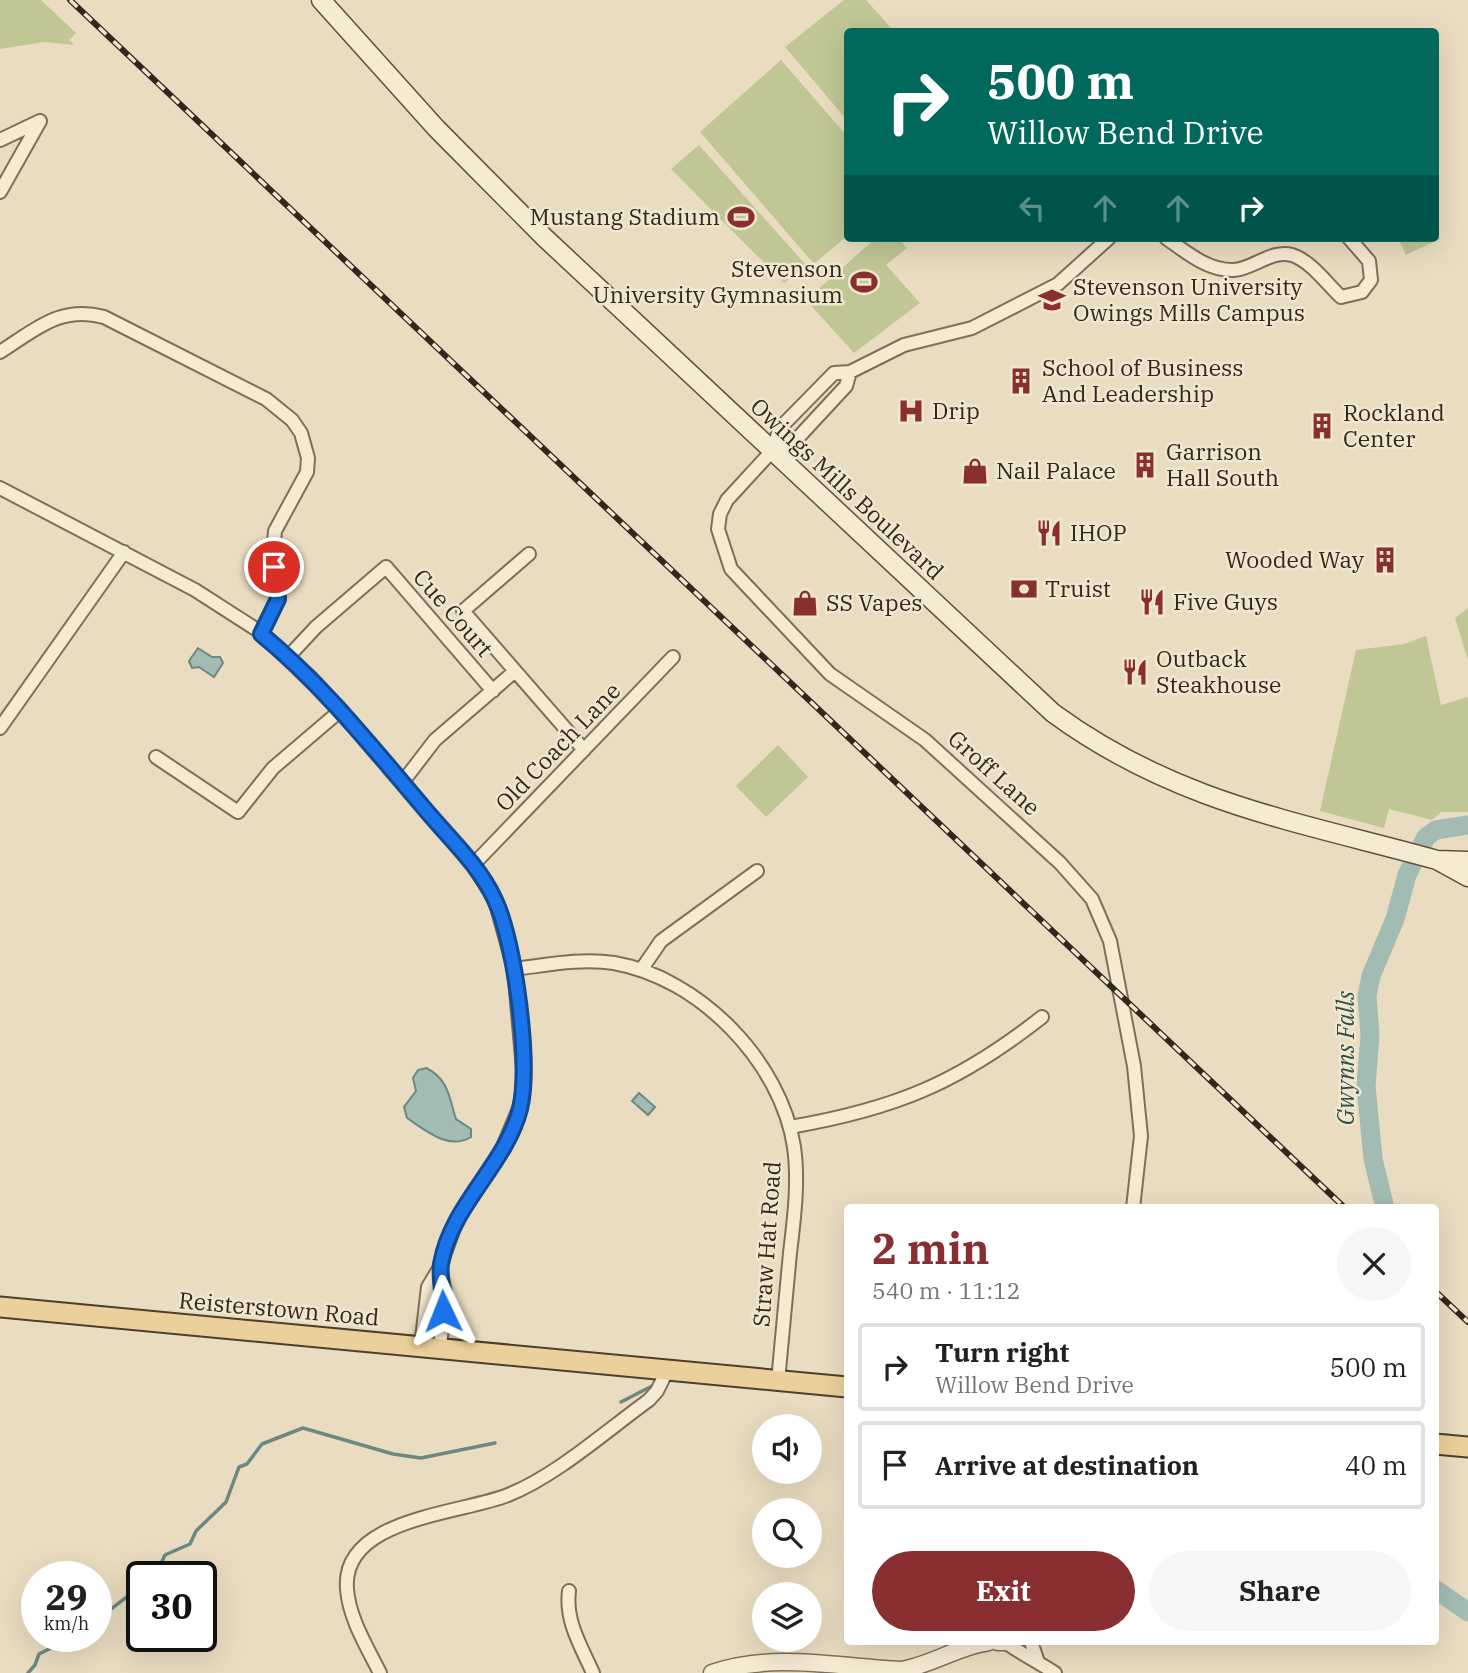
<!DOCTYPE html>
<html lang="en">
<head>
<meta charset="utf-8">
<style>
  :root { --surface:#fff; --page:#f6f6f6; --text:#202124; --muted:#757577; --line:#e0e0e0; --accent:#8a2f31 }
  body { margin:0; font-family:"IBM Plex Serif",serif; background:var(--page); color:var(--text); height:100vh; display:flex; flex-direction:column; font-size:26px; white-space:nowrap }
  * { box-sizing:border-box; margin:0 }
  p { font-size:23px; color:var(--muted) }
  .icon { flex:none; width:38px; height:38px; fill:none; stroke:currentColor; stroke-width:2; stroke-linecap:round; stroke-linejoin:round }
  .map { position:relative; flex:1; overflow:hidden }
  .drawer { position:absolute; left:844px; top:1204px; width:595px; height:441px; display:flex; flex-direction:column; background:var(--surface); border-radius:7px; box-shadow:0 7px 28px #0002 }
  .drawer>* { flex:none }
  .banner { position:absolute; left:844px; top:28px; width:595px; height:214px; border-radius:7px; box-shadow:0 7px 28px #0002; background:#00695c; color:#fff; overflow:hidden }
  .buttons { position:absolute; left:752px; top:1414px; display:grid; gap:14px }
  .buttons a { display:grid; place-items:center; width:70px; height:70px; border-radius:50%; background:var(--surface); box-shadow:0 7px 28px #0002; font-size:35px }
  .speed { position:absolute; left:21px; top:1561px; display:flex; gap:14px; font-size:35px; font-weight:700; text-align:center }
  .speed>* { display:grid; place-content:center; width:91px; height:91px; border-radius:50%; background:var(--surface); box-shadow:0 7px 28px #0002; line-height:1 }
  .speed small { font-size:18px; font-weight:400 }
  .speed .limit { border:4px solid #111; border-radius:10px; background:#fff; color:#111 }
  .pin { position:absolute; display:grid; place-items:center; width:60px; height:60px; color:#fff; margin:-30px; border:4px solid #fff; border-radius:50%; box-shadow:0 2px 7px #0007 }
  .me { position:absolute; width:77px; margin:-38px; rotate:358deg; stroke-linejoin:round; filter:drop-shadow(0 0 5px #0008) }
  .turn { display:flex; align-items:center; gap:24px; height:147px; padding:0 28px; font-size:32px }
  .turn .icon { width:91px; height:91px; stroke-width:2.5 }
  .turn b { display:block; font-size:49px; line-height:60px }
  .lanes { display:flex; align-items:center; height:66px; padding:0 28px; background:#0003; justify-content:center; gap:35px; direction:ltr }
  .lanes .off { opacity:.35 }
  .round { display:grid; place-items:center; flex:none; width:74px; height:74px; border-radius:37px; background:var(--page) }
  .summary { display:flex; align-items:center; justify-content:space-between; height:119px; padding:0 28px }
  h1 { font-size:42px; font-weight:800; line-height:52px; color:var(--accent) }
  .button { display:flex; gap:14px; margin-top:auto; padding:14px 28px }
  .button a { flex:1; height:80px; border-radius:42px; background:var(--accent); color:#fff; font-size:28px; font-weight:800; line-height:80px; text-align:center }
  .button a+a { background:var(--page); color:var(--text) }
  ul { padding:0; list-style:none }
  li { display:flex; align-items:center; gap:21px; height:88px; margin:0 14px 10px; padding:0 14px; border:4px solid var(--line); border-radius:7px }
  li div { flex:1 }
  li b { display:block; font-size:26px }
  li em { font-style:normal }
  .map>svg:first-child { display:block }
  .green { fill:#c1c695 }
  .water { fill:#a2bcb4; stroke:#6b8881; stroke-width:2 }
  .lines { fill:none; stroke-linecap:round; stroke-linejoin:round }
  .stream { stroke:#6b8881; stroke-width:3.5 }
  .river { stroke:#a2bcb4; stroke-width:19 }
  .minor-casing { stroke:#816e5a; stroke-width:16 }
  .tertiary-casing { stroke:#816e5a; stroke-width:19 }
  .secondary-casing { stroke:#624f3d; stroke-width:21 }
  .primary-casing { stroke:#4f3d2e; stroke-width:23 }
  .minor { stroke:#f5ead2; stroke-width:12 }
  .tertiary { stroke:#f5ead2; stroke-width:16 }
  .secondary { stroke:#f5ead2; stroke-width:18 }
  .primary { stroke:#ead09a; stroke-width:19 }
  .rail-casing { stroke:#32271d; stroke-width:6 }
  .rail { stroke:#f1e7cf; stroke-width:3.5; stroke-dasharray:10; stroke-linecap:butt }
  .route-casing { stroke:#114b97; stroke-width:18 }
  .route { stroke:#1a73e8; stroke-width:12 }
  .labels { text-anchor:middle; stroke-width:5; stroke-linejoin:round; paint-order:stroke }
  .poi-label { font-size:23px; fill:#32271d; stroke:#f1e7cf; text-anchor:start }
  .street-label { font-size:23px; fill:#32271d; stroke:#f1e7cf }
  .water-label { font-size:24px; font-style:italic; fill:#2d504d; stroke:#f1e7cf }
</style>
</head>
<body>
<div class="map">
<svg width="1468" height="1673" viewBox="0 0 1468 1673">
  <rect width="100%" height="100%" fill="#e9dcc0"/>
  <path class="green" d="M0 0H41L76 33 69 40 74 45 44 42 0 49Z
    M844 0H866L894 31 847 32V120L785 47Z
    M781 60 847 136V236L814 264 700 132Z
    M699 145 806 265 784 283 671 169Z
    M1435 228 1440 239 1406 255 1398 238H1435Z
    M876 238H898L907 248 886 265 920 303 854 353 806 300Z
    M1468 608V660L1455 618Z
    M1426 636 1441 705 1468 697V812H1441L1432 820 1389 809 1384 828 1320 811 1356 650 1404 644Z
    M778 745 808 777 766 817 736 786Z"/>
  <path class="water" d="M198 648 212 657H220L223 663 214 677 199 667 192 668 189 661Z
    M426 1068C449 1079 449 1098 456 1119L471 1129V1137C449 1151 425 1130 407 1118L404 1107 416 1091 413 1078 418 1070Z
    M639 1093 655 1107 648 1115 632 1101Z"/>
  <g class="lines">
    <path class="stream" d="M621 1402 652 1386
      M155 1577 165 1555 190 1544 196 1531 226 1502 239 1467 247 1464 262 1444 303 1428 393 1454 421 1458 495 1443
      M96 1615C115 1613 122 1593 142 1592
      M28 1673 35 1665 39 1654 75 1636"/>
    <path class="river" d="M1385 1208 1373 1159 1366 1086 1370 1035 1367 996 1371 976 1395 919 1407 875 1426 837 1436 830 1468 825
      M1435 1589 1468 1612"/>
    <g class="minor-casing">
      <path id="minor" d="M0 140 40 121
        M0 192 40 121
        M1109 238 1058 284 972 328 904 345 850 372 834 373 780 428 772 451 727 500 720 514 718 529 731 569 830 674 925 740 1060 863 1092 899 1110 941 1134 1066 1141 1136 1133 1208
        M1166 238C1186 252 1208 271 1234 270 1253 269 1272 249 1292 255 1311 261 1327 284 1341 297L1362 292 1371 280 1369 261 1349 238
        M0 352C35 330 60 305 104 317L266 399 292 420 301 433 308 458 307 472 275 531 273 554 278 599 262 633
        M772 451 795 441 846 386 850 372
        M0 488 195 590 262 633 311 678 341 710 473 865 495 900 514 969 524 1080 520 1106 500 1154 456 1222 440 1267 428 1287 421 1347
        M529 554 463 611 584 750
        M289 656 316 627 386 567 493 691
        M0 728 124 552
        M156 757 238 812 273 768 341 710
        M402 783 435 740 515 671
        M473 865 673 657
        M514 969C547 965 581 958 614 963 700 978 781 1062 794 1147 799 1182 794 1219 790 1253 786 1296 782 1338 778 1381
        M641 970 661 941 757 871
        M790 1127C895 1109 958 1083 1042 1017
        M440 1348 445 1292 440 1267
        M569 1591C565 1621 581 1646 593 1673
        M1005 1642C1022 1654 1038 1662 1055 1673
        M1031 1642 1037 1659
        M380 1673C367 1647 349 1618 347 1589 341 1518 461 1514 508 1495 556 1476 606 1431 649 1400L657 1391 667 1371"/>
    </g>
    <g class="tertiary-casing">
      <path id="tertiary" d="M998 1642H1007
        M712 1673C775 1652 837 1667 901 1670 932 1665 958 1646 989 1642"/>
    </g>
    <g class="secondary-casing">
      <path id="secondary" d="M321 0 436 128 544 237 1053 713C1176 803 1296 821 1437 860L1468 861
        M1437 860 1468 877"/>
    </g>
    <g class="primary-casing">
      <path id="primary" d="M0 1307 847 1387
        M1435 1444 1468 1447"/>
    </g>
    <use href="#minor" class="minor"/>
    <use href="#tertiary" class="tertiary"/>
    <use href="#secondary" class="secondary"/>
    <use href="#primary" class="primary"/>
    <g class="rail-casing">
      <path id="rail" d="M70 0 1345 1208
        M1435 1291 1468 1322"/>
    </g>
    <use href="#rail" class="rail"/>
  </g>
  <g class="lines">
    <g class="route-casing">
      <path id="route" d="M274 567 278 599 261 634C323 685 372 747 424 808 448 837 479 865 495 900 515 942 531 1064 520 1109 505 1166 451 1205 441 1264 439 1278 444 1295 443 1311"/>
    </g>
    <use href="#route" class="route"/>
  </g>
  <defs>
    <g id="stadium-bare" transform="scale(2.1)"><path d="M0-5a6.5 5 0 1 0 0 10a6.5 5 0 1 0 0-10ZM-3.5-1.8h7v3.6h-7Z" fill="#8a2f31" stroke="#f1e7cf" stroke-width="2.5" paint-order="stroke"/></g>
    <g id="university-bare" transform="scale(2.1)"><path d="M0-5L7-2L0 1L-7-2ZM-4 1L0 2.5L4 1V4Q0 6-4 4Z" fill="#8a2f31" stroke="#f1e7cf" stroke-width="2.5" paint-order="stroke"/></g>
    <g id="building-bare" transform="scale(2.1)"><path d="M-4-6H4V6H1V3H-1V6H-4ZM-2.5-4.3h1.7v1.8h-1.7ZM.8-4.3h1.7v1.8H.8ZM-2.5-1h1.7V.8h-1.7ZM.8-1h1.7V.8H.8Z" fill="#8a2f31" stroke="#f1e7cf" stroke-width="2.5" paint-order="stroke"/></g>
    <g id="hospital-bare" transform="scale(2.1)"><path d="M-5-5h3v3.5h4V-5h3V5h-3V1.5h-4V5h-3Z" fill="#8a2f31" stroke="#f1e7cf" stroke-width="2.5" paint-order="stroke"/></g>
    <g id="shop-bare" transform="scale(2.1)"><path d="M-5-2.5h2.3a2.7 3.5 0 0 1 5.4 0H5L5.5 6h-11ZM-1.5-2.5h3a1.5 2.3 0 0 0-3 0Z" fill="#8a2f31" stroke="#f1e7cf" stroke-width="2.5" paint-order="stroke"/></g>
    <g id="restaurant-bare" transform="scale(2.1)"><path d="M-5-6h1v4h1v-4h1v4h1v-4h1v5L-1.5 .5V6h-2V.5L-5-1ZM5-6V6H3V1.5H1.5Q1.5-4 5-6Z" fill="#8a2f31" stroke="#f1e7cf" stroke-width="2.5" paint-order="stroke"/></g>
    <g id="bank-bare" transform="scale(2.1)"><path d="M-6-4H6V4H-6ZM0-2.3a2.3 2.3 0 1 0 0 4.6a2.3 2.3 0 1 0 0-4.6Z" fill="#8a2f31" stroke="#f1e7cf" stroke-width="2.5" paint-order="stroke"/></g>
  </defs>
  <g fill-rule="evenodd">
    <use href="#stadium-bare" x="741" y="217"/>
    <use href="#stadium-bare" x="864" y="282"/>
    <use href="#university-bare" x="1052" y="300"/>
    <use href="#building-bare" x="1021" y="381"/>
    <use href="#hospital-bare" x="911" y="411"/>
    <use href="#building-bare" x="1322" y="426"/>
    <use href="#building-bare" x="1145" y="465"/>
    <use href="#shop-bare" x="975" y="471"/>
    <use href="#restaurant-bare" x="1049" y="533"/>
    <use href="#building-bare" x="1385" y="560"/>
    <use href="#bank-bare" x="1024" y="589"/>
    <use href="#restaurant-bare" x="1152" y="602"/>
    <use href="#shop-bare" x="805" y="603"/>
    <use href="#restaurant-bare" x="1135" y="672"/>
  </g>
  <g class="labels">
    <g class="poi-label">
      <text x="720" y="225" text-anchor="end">Mustang Stadium</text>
      <text x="843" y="277" text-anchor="end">Stevenson<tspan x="843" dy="26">University Gymnasium</tspan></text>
      <text x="1073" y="295">Stevenson University<tspan x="1073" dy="26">Owings Mills Campus</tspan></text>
      <text x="1042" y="376">School of Business<tspan x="1042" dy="26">And Leadership</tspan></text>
      <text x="932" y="419">Drip</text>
      <text x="1343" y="421">Rockland<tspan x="1343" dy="26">Center</tspan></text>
      <text x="1166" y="460">Garrison<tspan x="1166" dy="26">Hall South</tspan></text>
      <text x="996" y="479">Nail Palace</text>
      <text x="1070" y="541">IHOP</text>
      <text x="1364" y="568" text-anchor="end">Wooded Way</text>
      <text x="1045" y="597">Truist</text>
      <text x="1173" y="610">Five Guys</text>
      <text x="826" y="611">SS Vapes</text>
      <text x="1156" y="667">Outback<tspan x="1156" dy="26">Steakhouse</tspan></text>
    </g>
    <g class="street-label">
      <text transform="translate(847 489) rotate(43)" y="8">Owings Mills Boulevard</text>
      <text transform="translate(453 613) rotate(49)" y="8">Cue Court</text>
      <text transform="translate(558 747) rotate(-46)" y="8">Old Coach Lane</text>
      <text transform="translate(994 773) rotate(42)" y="8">Groff Lane</text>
      <text transform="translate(767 1244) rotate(-86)" y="8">Straw Hat Road</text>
      <text transform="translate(279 1309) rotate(5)" y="8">Reisterstown Road</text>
    </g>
    <g class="water-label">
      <text transform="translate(1346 1058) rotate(-90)" y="8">Gwynns Falls</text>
    </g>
  </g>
</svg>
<div class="buttons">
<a><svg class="icon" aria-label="sound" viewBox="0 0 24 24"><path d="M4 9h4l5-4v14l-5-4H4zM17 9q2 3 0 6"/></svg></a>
<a><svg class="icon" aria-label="search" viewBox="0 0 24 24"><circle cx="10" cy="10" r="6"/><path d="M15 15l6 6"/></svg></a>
<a><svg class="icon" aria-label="layers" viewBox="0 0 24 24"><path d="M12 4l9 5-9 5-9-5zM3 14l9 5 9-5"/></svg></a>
</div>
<div class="speed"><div>29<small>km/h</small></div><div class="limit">30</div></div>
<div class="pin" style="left:274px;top:567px;background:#d93025"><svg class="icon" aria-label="arrive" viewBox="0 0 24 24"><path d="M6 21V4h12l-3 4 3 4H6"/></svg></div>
<svg class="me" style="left:443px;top:1311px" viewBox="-20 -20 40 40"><path d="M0-17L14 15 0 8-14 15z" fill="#1a73e8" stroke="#fff" stroke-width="4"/></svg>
<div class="banner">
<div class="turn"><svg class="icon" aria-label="right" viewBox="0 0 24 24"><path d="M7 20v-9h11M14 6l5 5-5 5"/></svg><div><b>500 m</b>Willow Bend Drive</div></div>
<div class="lanes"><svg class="icon off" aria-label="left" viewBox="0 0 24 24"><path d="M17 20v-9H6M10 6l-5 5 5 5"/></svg><svg class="icon off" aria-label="ahead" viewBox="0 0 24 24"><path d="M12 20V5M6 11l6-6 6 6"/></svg><svg class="icon off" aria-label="ahead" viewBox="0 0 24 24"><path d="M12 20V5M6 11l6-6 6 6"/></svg><svg class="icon" aria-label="right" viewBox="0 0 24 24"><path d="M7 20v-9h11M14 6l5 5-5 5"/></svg></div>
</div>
<section class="drawer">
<div class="summary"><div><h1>2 min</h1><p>540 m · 11:12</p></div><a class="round"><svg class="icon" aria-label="close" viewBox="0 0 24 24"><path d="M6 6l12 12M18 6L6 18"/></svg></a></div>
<ul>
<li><svg class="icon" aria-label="right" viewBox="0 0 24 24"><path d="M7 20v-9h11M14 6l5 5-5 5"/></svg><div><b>Turn right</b><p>Willow Bend Drive</p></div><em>500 m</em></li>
<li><svg class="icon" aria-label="arrive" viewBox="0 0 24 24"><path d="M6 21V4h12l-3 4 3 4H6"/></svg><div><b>Arrive at destination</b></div><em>40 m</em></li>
</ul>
<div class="button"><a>Exit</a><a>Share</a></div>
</section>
</div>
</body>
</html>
